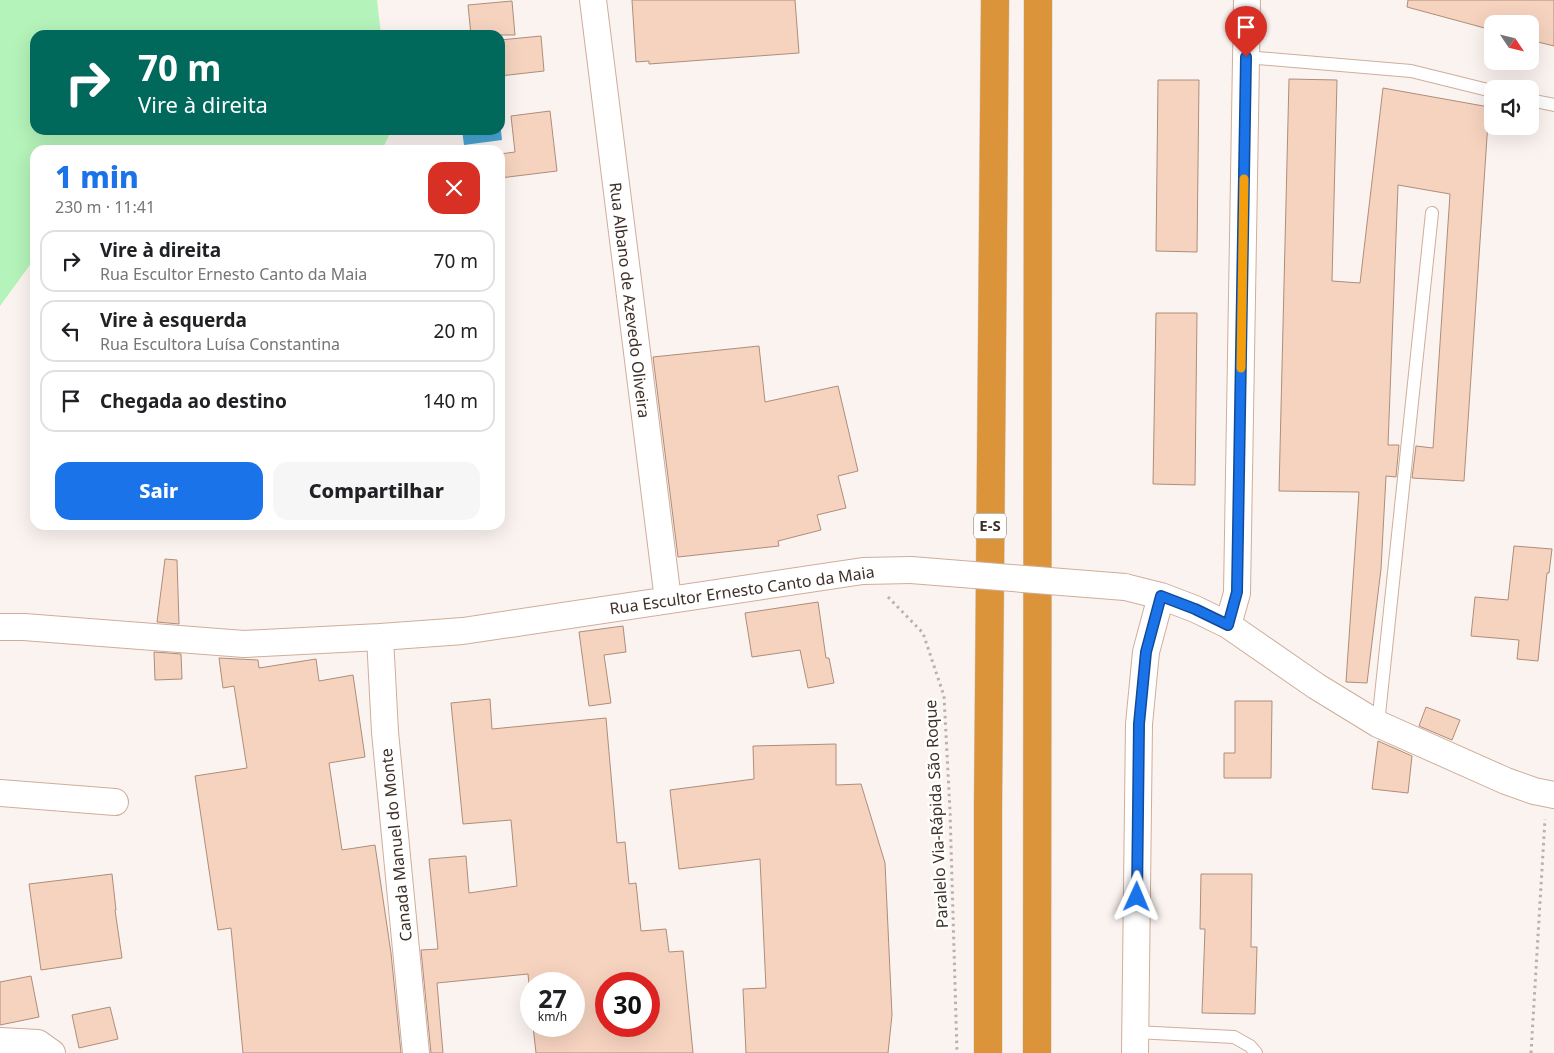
<!DOCTYPE html>
<html lang="pt">
<head>
<meta charset="utf-8">
<style>
  :root { --surface:#fff; --page:#f6f6f6; --text:#202124; --muted:#757577; --line:#e0e0e0; --accent:#1a73e8 }
  body { margin:0; font-family:"Noto Sans",sans-serif; background:var(--page); color:var(--text); height:100vh; display:flex; flex-direction:column; font-size:19px; white-space:nowrap }
  * { box-sizing:border-box; margin:0 }
  p { font-size:16px; color:var(--muted) }
  .icon { flex:none; width:28px; height:28px; fill:none; stroke:currentColor; stroke-width:2; stroke-linecap:round; stroke-linejoin:round }
  .map { position:relative; flex:1; overflow:hidden }
  .side { position:absolute; left:30px; top:145px; width:475px; height:385px; display:flex; flex-direction:column; background:var(--surface); border-radius:15px; box-shadow:0 5px 20px #0002 }
  .side>* { flex:none }
  .guide { position:absolute; left:30px; top:30px; width:475px; height:105px; border-radius:15px; box-shadow:0 5px 20px #0002; background:#00695c; color:#fff; overflow:hidden }
  .needle { width:32px; rotate:125deg }
  .fabs { position:absolute; left:1484px; top:15px; display:grid; gap:10px }
  .fabs a { display:grid; place-items:center; width:55px; height:55px; border-radius:10px; background:var(--surface); box-shadow:0 5px 20px #0002; font-size:25px }
  .speed { position:absolute; left:520px; top:972px; display:flex; gap:10px; font-size:25px; font-weight:700; text-align:center }
  .speed>* { display:grid; place-content:center; width:65px; height:65px; border-radius:50%; background:var(--surface); box-shadow:0 5px 20px #0002; line-height:1 }
  .speed small { font-size:12px; font-weight:400 }
  .speed .limit { border:8px solid #d22; background:#fff; color:#111 }
  .pin { position:absolute; display:grid; place-items:center; width:42px; height:42px; color:#fff; margin:-51px -21px; border-radius:50% 50% 50% 0; rotate:-45deg; box-shadow:0 0 5px #0007 }
  .pin .icon { rotate:45deg }
  .me { position:absolute; width:55px; margin:-28px; rotate:1deg; stroke-linejoin:round; filter:drop-shadow(0 0 4px #0008) }
  .turn { display:flex; align-items:center; gap:18px; height:105px; padding:0 25px; font-size:22px }
  .turn .icon { width:65px; height:65px; stroke-width:2.5 }
  .turn b { display:block; font-size:35px; line-height:42px }
  .round { display:grid; place-items:center; flex:none; width:52px; height:52px; border-radius:15px; background:var(--page) }
  .head { display:flex; align-items:center; justify-content:space-between; height:85px; padding:0 25px }
  h1 { font-size:30px; font-weight:800; line-height:38px; color:var(--accent) }
  .button { display:flex; gap:10px; margin-top:auto; padding:10px 25px }
  .button a { flex:1; height:58px; border-radius:15px; background:var(--accent); color:#fff; font-size:20px; font-weight:800; line-height:58px; text-align:center }
  .button a+a { background:var(--page); color:var(--text) }
  ul { padding:0; list-style:none }
  li { display:flex; align-items:center; gap:15px; height:62px; margin:0 10px 8px; padding:0 15px; border:2px solid var(--line); border-radius:15px }
  li div { flex:1 }
  li b { display:block; font-size:19px }
  li em { font-style:normal }
  .map>svg:first-child { display:block }
  .green { fill:#b4f3b9 }
  .water { fill:#47a3d1 }
  .building { fill:#f6d3bf; stroke:#ae8d7a; fill-rule:evenodd }
  .lines { fill:none; stroke-linecap:round; stroke-linejoin:round }
  .service-casing { stroke:#d0ad9a; stroke-width:14 }
  .minor-casing { stroke:#d0ad9a; stroke-width:28 }
  .trunk-casing { stroke:#d5d1d0; stroke-width:29 }
  .path { stroke:#bbb1ac; stroke-width:3; stroke-dasharray:2.5 4; stroke-linecap:butt }
  .service { stroke:#fff; stroke-width:12 }
  .minor { stroke:#fff; stroke-width:26 }
  .trunk { stroke:#dc943b; stroke-width:28 }
  .minor-bridge-casing { stroke:#d0ad9a; stroke-width:28; stroke-linecap:butt }
  .minor-bridge { stroke:#fff; stroke-width:26 }
  .route-casing { stroke:#114b97; stroke-width:12 }
  .route { stroke:#1a73e8; stroke-width:9 }
  .slow { stroke:#f59e0b; stroke-width:9 }
  .labels { text-anchor:middle; stroke-width:5; stroke-linejoin:round; paint-order:stroke }
  .shield { fill:#fff; stroke:#786e68; stroke-width:1 }
  .shield-label { font-size:15px; font-weight:bold; fill:#3e3028 }
  .street-label { font-size:16px; fill:#3e3028; stroke:#fff }
</style>
</head>
<body>
<div class="map">
<svg width="1554" height="1053" viewBox="0 0 1554 1053">
  <rect width="100%" height="100%" fill="#fbf3ef"/>
  <path class="green" d="M0 0H377L381 35H35V130L391 131 382 150H35V258L0 306Z"/>
  <path class="water" d="M500 121 502 140 464 145 462 130H500Z"/>
  <path class="building" d="M632 0H795L799 53 649 64V61L636 62Z
    M1408 0H1554V46L1530 40V24H1492V30L1407 7Z
    M512 1 515 35H471L468 5Z
    M541 36 544 71 500 76V40Z
    M1289 79 1337 80 1332 281 1360 283 1383 88 1489 107 1464 481 1412 478 1416 446 1433 448 1450 194 1398 185 1388 445H1399L1396 477 1386 476 1381 569 1367 683 1346 682 1359 492 1279 491Z
    M1158 80H1199L1197 252 1156 251Z
    M550 111 557 171 500 178V154L515 152 511 116Z
    M1156 313H1197L1195 485 1153 484Z
    M759 346 765 402 838 386 858 471 838 476 846 508 817 515 821 530 778 541 779 546 678 557 653 357Z
    M1514 546 1552 549 1549 573H1547L1538 661 1517 659 1519 640 1471 636 1475 597 1508 600Z
    M165 559 177 560 179 624 157 622Z
    M818 602 826 658H829L834 683 808 688 800 650 752 657 745 613Z
    M623 626 626 652 604 655 611 703 589 706 579 632Z
    M154 652 181 654 182 679 155 680Z
    M219 658 258 660 259 668 316 659 319 681 353 675 365 757 329 763 342 850 375 845 391 953 401 1053H243L231 928 218 930 195 776 247 768 234 686 223 688Z
    M490 699 492 729 606 718 617 843 625 842 629 884 636 883 641 931 666 929 669 952 683 951 693 1053H536L533 1026H574V984H529L528 974 437 983 443 1053H431L421 950 438 949 429 859 466 856 469 893 517 886 511 820 463 824 451 703ZM606 984H649V1026H606Z
    M1235 701H1272L1271 778H1224V753H1235Z
    M1426 707 1460 720 1452 740 1419 726Z
    M1378 741 1412 756 1408 793 1372 789Z
    M836 744V785L861 784 885 863 892 1015 888 1053H746L743 989 766 988 760 859 679 869 670 790 754 779 753 746Z
    M112 874 116 910H115L122 958 41 970 29 884Z
    M1201 874H1252L1251 947H1257L1255 1014 1202 1013 1205 929H1200Z
    M31 976 39 1017 0 1025V982Z
    M110 1007 118 1039 79 1048 72 1015Z"/>
  <g class="lines">
    <g class="service-casing">
      <path id="service" d="M1246 57 1411 71 1492 91
        M1530 100 1554 105
        M1378 724 1432 213
        M1135 1032 1234 1037 1250 1046 1256 1053"/>
    </g>
    <g class="minor-casing">
      <path id="minor" d="M593 0 668 600
        M1125 587 1161 596 1195 609 1228 625 1316 686 1378 724 1506 781 1534 791 1554 795
        M1228 625 1237 593 1247 0
        M0 627H24L244 644 380 637 463 631 863 571 911 570
        M380 637 385 732 416 1053
        M0 793 115 802
        M0 1041 38 1043 52 1053
        M1135 1053 1139 724 1146 652 1161 596"/>
    </g>
    <g class="trunk-casing">
      <path id="trunk" d="M988 1053V806L995 0
        M1037 1053 1038 0"/>
    </g>
    <path class="path" d="M888 597 923 633 944 696 950 811 957 1053
      M1531 1053 1545 819"/>
    <use href="#service" class="service"/>
    <use href="#minor" class="minor"/>
    <use href="#trunk" class="trunk"/>
    <g class="minor-bridge-casing">
      <path id="minor-bridge" d="M911 570 1125 587"/>
    </g>
    <use href="#minor-bridge" class="minor-bridge"/>
  </g>
  <g class="lines">
    <g class="route-casing">
      <path id="route" d="M1137 897 1139 724 1146 652 1161 596 1195 609 1228 625 1237 592 1246 57"/>
    </g>
    <use href="#route" class="route"/>
    <path class="slow" d="M1241 368 1244 179"/>
  </g>
  <g class="labels">
    <rect class="shield" x="974" y="513.5" width="32" height="25" rx="4"/>
    <g class="shield-label">
      <text x="990" y="531">E-S</text>
    </g>
    <g class="street-label">
      <text transform="translate(630 300) rotate(83)" y="6">Rua Albano de Azevedo Oliveira</text>
      <text transform="translate(742 590) rotate(-8)" y="6">Rua Escultor Ernesto Canto da Maia</text>
      <text transform="translate(936 814) rotate(-93)" y="6">Paralelo Via-Rápida São Roque</text>
      <text transform="translate(396 845) rotate(-96)" y="6">Canada Manuel do Monte</text>
    </g>
  </g>
</svg>
<div class="fabs">
<a><svg class="needle" viewBox="-14 -14 28 28"><path d="M0-13l5 13h-10z" fill="#e53935"/><path d="M0 13l5-13h-10z" fill="#757577"/></svg></a>
<a><svg class="icon" aria-label="sound" viewBox="0 0 24 24"><path d="M4 9h4l5-4v14l-5-4H4zM17 9q2 3 0 6"/></svg></a>
</div>
<div class="speed"><div>27<small>km/h</small></div><div class="limit">30</div></div>
<div class="pin" style="left:1246px;top:57px;background:#d93025"><svg class="icon" aria-label="arrive" viewBox="0 0 24 24"><path d="M6 21V4h12l-3 4 3 4H6"/></svg></div>
<svg class="me" style="left:1137px;top:897px" viewBox="-20 -20 40 40"><path d="M0-17L14 15 0 8-14 15z" fill="#1a73e8" stroke="#fff" stroke-width="4"/></svg>
<div class="guide">
<div class="turn"><svg class="icon" aria-label="right" viewBox="0 0 24 24"><path d="M7 20v-9h11M14 6l5 5-5 5"/></svg><div><b>70 m</b>Vire à direita</div></div>
</div>
<section class="side">
<div class="head"><div><h1>1 min</h1><p>230 m · 11:41</p></div><a class="round" style="background:#d93025;color:#fff"><svg class="icon" aria-label="close" viewBox="0 0 24 24"><path d="M6 6l12 12M18 6L6 18"/></svg></a></div>
<ul>
<li><svg class="icon" aria-label="right" viewBox="0 0 24 24"><path d="M7 20v-9h11M14 6l5 5-5 5"/></svg><div><b>Vire à direita</b><p>Rua Escultor Ernesto Canto da Maia</p></div><em>70 m</em></li>
<li><svg class="icon" aria-label="left" viewBox="0 0 24 24"><path d="M17 20v-9H6M10 6l-5 5 5 5"/></svg><div><b>Vire à esquerda</b><p>Rua Escultora Luísa Constantina</p></div><em>20 m</em></li>
<li><svg class="icon" aria-label="arrive" viewBox="0 0 24 24"><path d="M6 21V4h12l-3 4 3 4H6"/></svg><div><b>Chegada ao destino</b></div><em>140 m</em></li>
</ul>
<div class="button"><a>Sair</a><a>Compartilhar</a></div>
</section>
</div>
</body>
</html>
